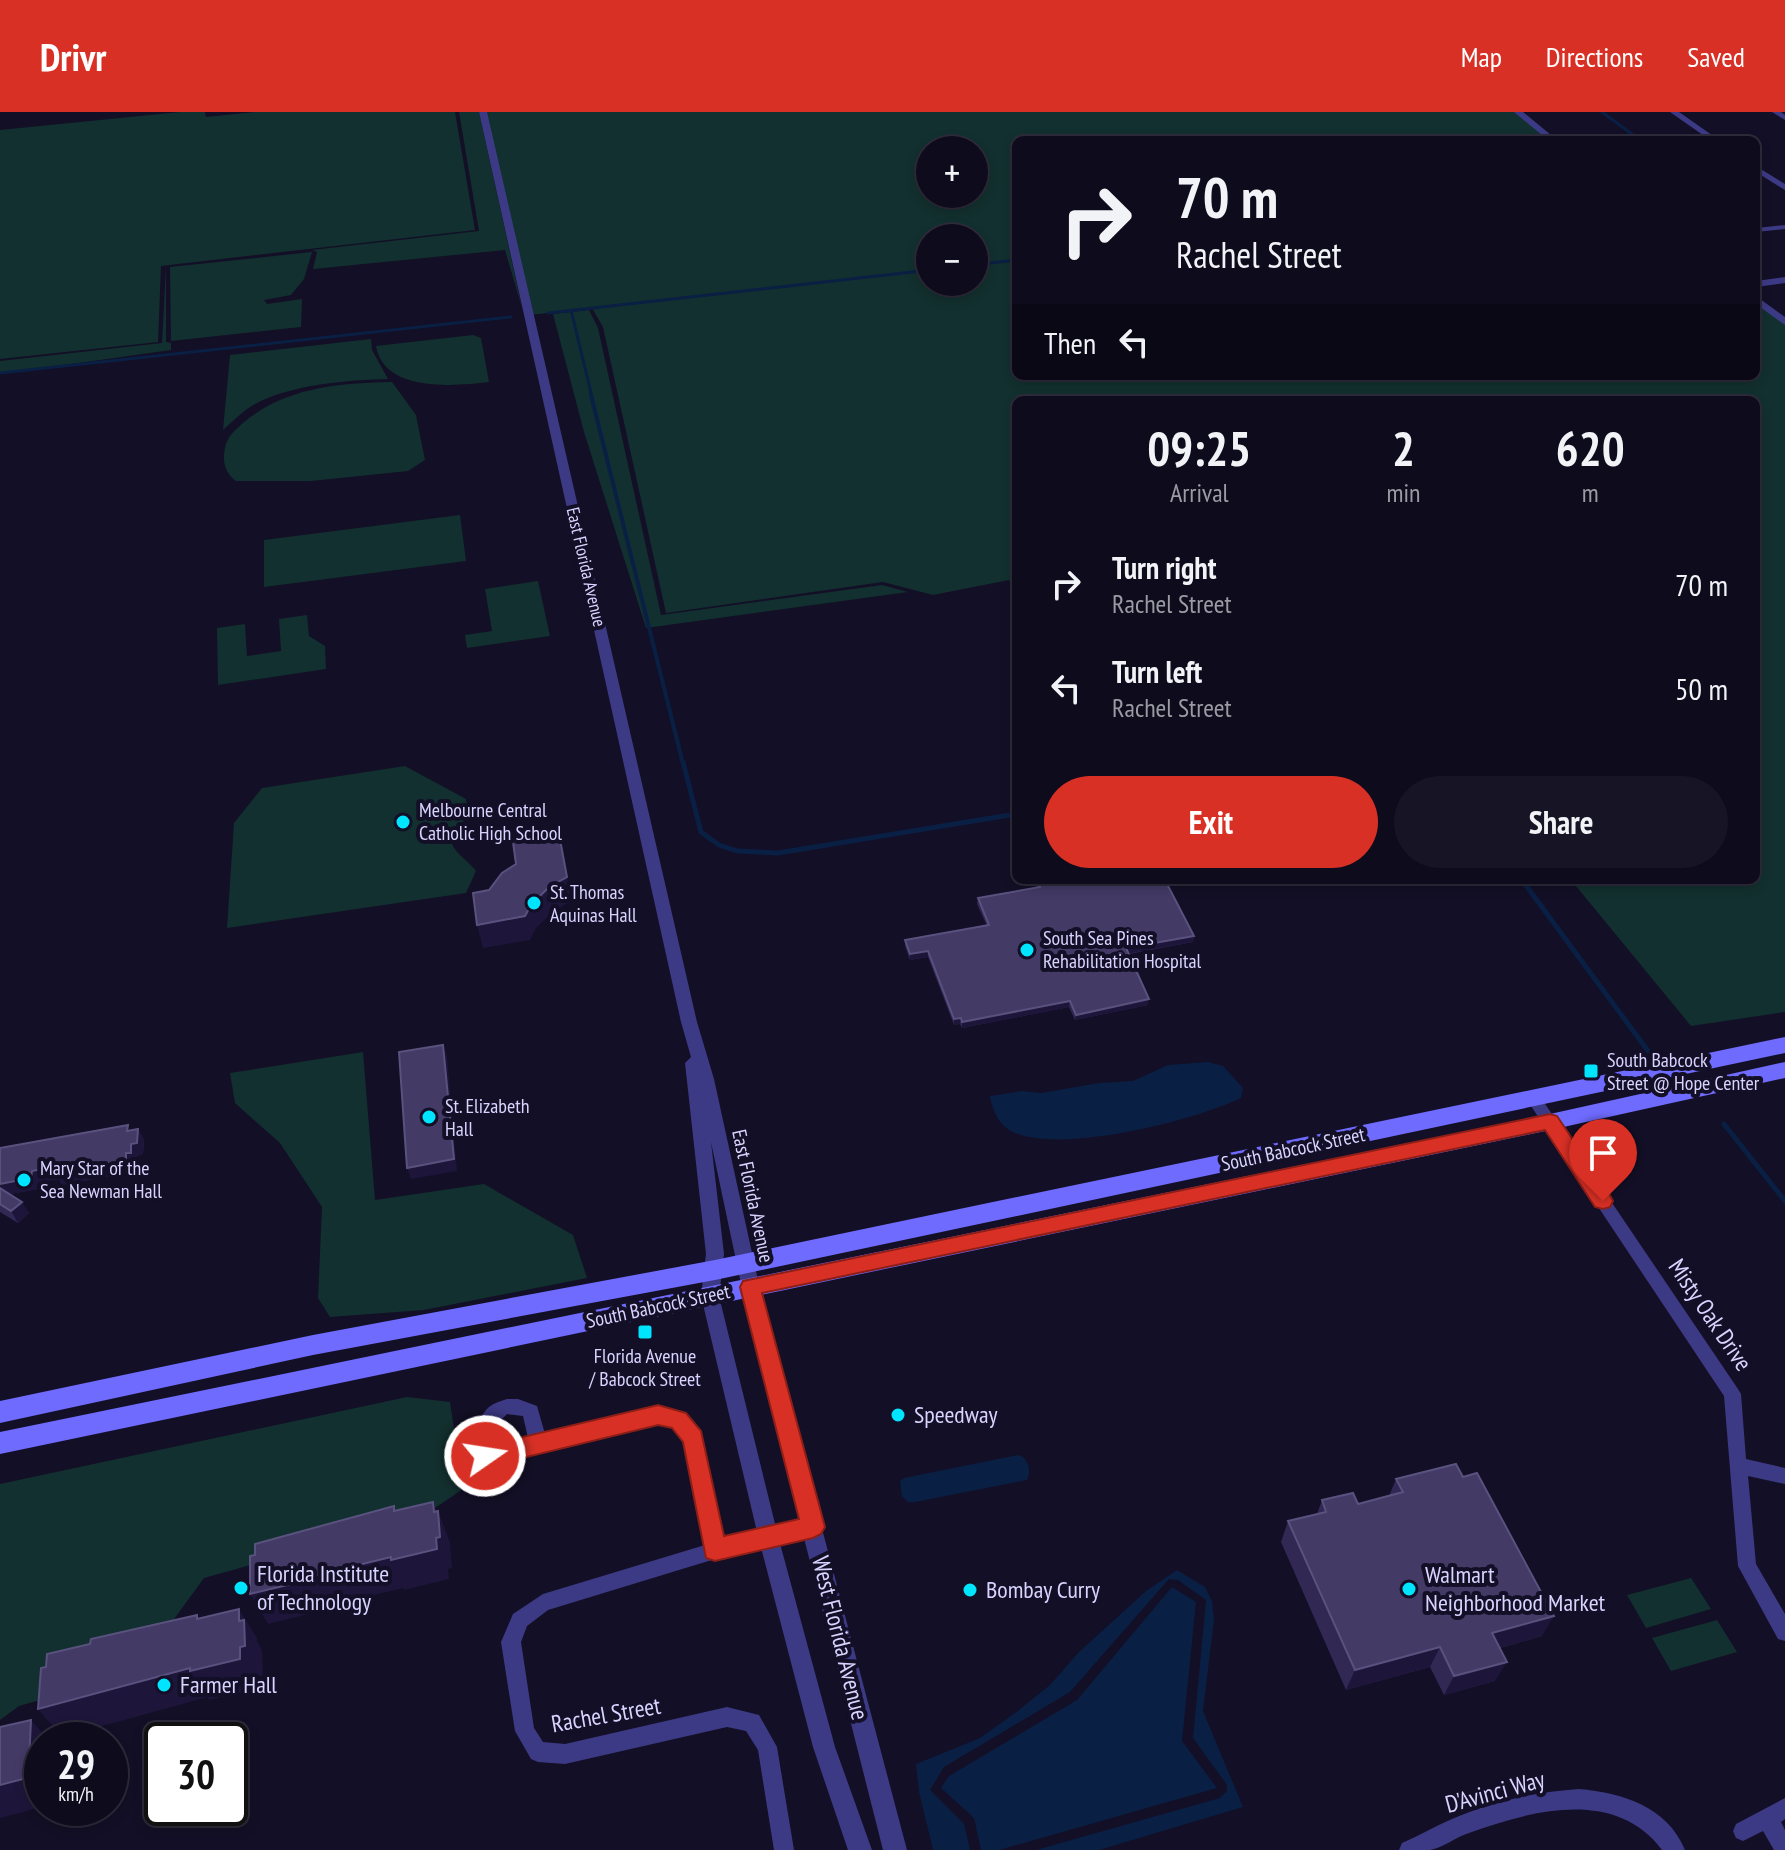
<!DOCTYPE html>
<html lang="en">
<head>
<meta charset="utf-8">
<style>
  :root { --surface:#0e0b1c; --page:#171425; --text:#f1f3f6; --muted:#9b9ba3; --line:#2e2b3b; --accent:#d93025 }
  body { margin:0; font-family:"PT Sans Narrow",sans-serif; background:var(--page); color:var(--text); height:100vh; display:flex; flex-direction:column; font-size:30px; white-space:nowrap }
  * { box-sizing:border-box; margin:0 }
  p { font-size:26px; color:var(--muted) }
  .icon { flex:none; width:44px; height:44px; fill:none; stroke:currentColor; stroke-width:2; stroke-linecap:round; stroke-linejoin:round }
  .map { position:relative; flex:1; overflow:hidden }
  .details { position:absolute; left:1012px; top:284px; width:748px; height:488px; display:flex; flex-direction:column; background:var(--surface); border-radius:12px; box-shadow:0 4px 12px #0003,0 0 0 2px var(--line) }
  .details>* { flex:none }
  .top-card { position:absolute; left:1012px; top:24px; width:748px; height:244px; border-radius:12px; box-shadow:0 4px 12px #0003,0 0 0 2px var(--line); background:#0e0b1c; color:var(--text); overflow:hidden }
  .controls { position:absolute; left:916px; top:24px; display:grid; gap:16px }
  .controls a { display:grid; place-items:center; width:72px; height:72px; border-radius:50%; background:var(--surface); box-shadow:0 4px 12px #0003,0 0 0 2px var(--line); font-size:40px }
  .speed { position:absolute; left:24px; top:1610px; display:flex; gap:16px; font-size:40px; font-weight:700; text-align:center }
  .speed>* { display:grid; place-content:center; width:104px; height:104px; border-radius:50%; background:var(--surface); box-shadow:0 4px 12px #0003,0 0 0 2px var(--line); line-height:1 }
  .speed small { font-size:20px; font-weight:400 }
  .speed .limit { border:4px solid #111; border-radius:12px; background:#fff; color:#111 }
  .pin { position:absolute; display:grid; place-items:center; width:68px; height:68px; color:#fff; margin:-82px -34px; border-radius:50% 50% 50% 0; rotate:-45deg; box-shadow:0 0 8px #0007 }
  .pin .icon { rotate:45deg }
  .me { position:absolute; width:88px; margin:-44px; rotate:77deg; stroke-linejoin:round; filter:drop-shadow(0 0 6px #0008) }
  .turn { display:flex; align-items:center; gap:28px; height:168px; padding:0 32px; font-size:36px }
  .turn .icon { width:104px; height:104px; stroke-width:2.5 }
  .turn b { display:block; font-size:56px; line-height:68px }
  .then { display:flex; align-items:center; height:76px; padding:0 32px; background:#0003; gap:16px; font-size:30px }
  .eta { display:flex; justify-content:space-evenly; align-items:center; height:136px; text-align:center }
  .eta b { font-size:48px; font-weight:600; line-height:56px }
  .action { display:flex; gap:16px; margin-top:auto; padding:16px 32px }
  .action a { flex:1; height:92px; border-radius:48px; background:var(--accent); color:#fff; font-size:32px; font-weight:600; line-height:92px; text-align:center }
  .action a+a { background:var(--page); color:var(--text) }
  ul { padding:0; list-style:none }
  li { display:flex; align-items:center; gap:24px; height:104px; padding:0 32px }
  li div { flex:1 }
  li b { display:block; font-size:30px }
  li em { font-style:normal }
  header { display:flex; align-items:center; gap:48px; box-sizing:border-box; height:112px; padding:0 40px; background:var(--accent); color:#fff }
  header strong { font-size:38px }
  nav { display:flex; gap:44px; margin-inline-start:auto; font-size:28px }
  .map>svg:first-child { display:block }
  .green { fill:#12302f; fill-rule:evenodd }
  .water { fill:#0a1f44 }
  .lines { fill:none; stroke-linecap:round; stroke-linejoin:round }
  .stream-far2 { stroke:#0a1f44; stroke-width:3 }
  .stream-far1 { stroke:#0a1f44; stroke-width:4 }
  .stream { stroke:#0a1f44; stroke-width:5 }
  .minor { fill:#3d3a85; fill-rule:evenodd }
  .tertiary { fill:#3d3a85; fill-rule:evenodd }
  .secondary { fill:#6f6bff; fill-rule:evenodd }
  .wall { fill:#312854 }
  .shaded-wall { fill:#1d163a }
  .building { fill:#433a66; stroke:#5a527e; stroke-width:2 }
  .route { fill:#d93025; stroke:#8d1f18; stroke-width:2 }
  .poi-dot { fill:#00e5ff; stroke:#130f26; stroke-width:3 }
  .labels { text-anchor:middle; stroke-width:8; stroke-linejoin:round; paint-order:stroke }
  .far-street-label { font-size:18px; fill:#d9d4ff; stroke:#130f26 }
  .poi-label { font-size:20px; fill:#d9d4ff; stroke:#130f26; text-anchor:start }
  .street-label { font-size:20px; fill:#d9d4ff; stroke:#130f26 }
  .near-street-label { font-size:24px; fill:#d9d4ff; stroke:#130f26 }
  .near-poi-label { font-size:24px; fill:#d9d4ff; stroke:#130f26; text-anchor:start }
</style>
</head>
<body>
<header>
<strong>Drivr</strong>
<nav><a>Map</a><a>Directions</a><a>Saved</a></nav>
</header>
<div class="map">
<svg width="1785" height="1738" viewBox="0 0 1785 1738">
  <rect width="100%" height="100%" fill="#130f26"/>
  <path class="green" d="M180 0H205L206 5 255 0H455L475 118 161 154 158 230 0 247V18Z
    M459 0H479L522 196 505 138 313 157 317 140 312 138 479 119Z
    M483 0H1517L1553 28H1016V264H1756V187L1785 210V900L1691 914 1571 768H1756V288H1016V479L1009 468 933 483 883 470 666 501 603 215 592 196 530 203ZM930 38H974V82H930ZM930 126H974V170H930Z
    M312 140 304 167 291 183 264 188 267 192 302 187 301 215 171 229 170 155Z
    M166 155V230L171 231V238L0 262V249L162 231Z
    M589 198 598 216 661 503 882 473 908 480 646 516 584 320 553 202Z
    M473 223 481 226 489 270C455 274 384 281 376 234Z
    M371 227 372 238 388 267C348 268 281 273 247 297 239 303 231 311 223 318L230 243Z
    M392 270 416 303 425 348 408 359 311 369H236C225 361 222 349 225 336 227 325 235 318 243 311 285 275 340 271 392 270Z
    M460 403 466 449 264 475V428Z
    M538 469 550 524 467 536 465 523 492 519 485 477Z
    M307 503 309 524 325 534 326 557 218 573 217 516 245 512 247 544 281 539 279 507Z
    M405 654 466 687 469 703 456 718 451 730C456 743 468 748 476 759L466 781 227 816 234 711 262 676Z
    M363 940 375 1088 484 1072 573 1123 587 1166 424 1198 330 1205 318 1186 322 1095 280 1031 235 991 230 961Z
    M407 1285 450 1290 463 1377 395 1423 352 1425 204 1466 161 1525 58 1583 19 1594 0 1608V1372Z
    M1691 1466 1711 1497 1646 1516 1627 1483Z
    M1717 1508 1737 1540 1671 1559 1652 1526Z"/>
  <path class="water" d="M1208 950 1223 954 1243 976 1241 986C1193 1009 1068 1040 1018 1022 1000 1016 993 1001 990 984L1022 979 1041 981 1099 971 1133 969 1168 953Z
    M1018 1343C1028 1345 1032 1359 1027 1368L915 1390H908L902 1384 900 1369 904 1366Z
    M1177 1458 1205 1475 1212 1489 1214 1508 1203 1599 1243 1695 1099 1738H1036L1220 1686 1227 1679V1673L1193 1626 1206 1488 1178 1468 1169 1467 1070 1580 944 1655 930 1678 964 1712 970 1738H933L919 1680 916 1652 980 1626 1015 1601 1050 1573 1078 1541 1146 1479Z
    M1172 1475 1196 1490 1182 1629 1217 1676 999 1738H981L974 1706 941 1676 949 1664 1077 1588Z"/>
  <g class="lines">
    <path class="stream-far2" d="M1602 0 1640 28
      M974 153 1016 148
      M571 198 592 285
      M548 201 930 158
      M0 261 511 205"/>
    <path class="stream-far1" d="M591 283 683 652"/>
    <path class="stream" d="M683 650 701 720 719 733 737 739 778 741 1016 702
      M1522 768 1648 939
      M1724 1012 1785 1089"/>
    <path class="minor" d="M1670 0H1679L1719 28H1710Z
      M1772 0H1781L1785 3V8Z
      M1756 54 1785 72V78L1756 60Z
      M1785 113V117L1756 120V116Z
      M1785 165V171L1756 175V169Z
      M1534 981 1539 983 1738 1277 1741 1282 1746 1347 1785 1356V1372L1748 1364 1756 1452 1785 1502V1529L1778 1527 1738 1454 1724 1284 1529 991 1527 987 1529 983Z
      M507 1287H518L537 1294 545 1322 658 1295 684 1303 702 1326 722 1428 813 1407 819 1409 822 1415 819 1421 813 1423 715 1447 548 1498 527 1514 521 1530 534 1616 543 1630 565 1632 727 1595 759 1603 777 1635 794 1738H774L758 1638 746 1619 727 1615 565 1652 538 1650 531 1647 515 1619 501 1530 513 1502 543 1482 705 1433 685 1329 673 1314 658 1311 485 1352 479 1350C472 1334 475 1307 489 1295 494 1291 501 1289 507 1287ZM507 1302 523 1304 528 1326 493 1334 496 1313Z
      M1579 1677C1622 1681 1667 1694 1685 1738H1662C1616 1676 1532 1698 1469 1721 1456 1725 1443 1736 1430 1738 1420 1738 1409 1738 1399 1738L1402 1731C1419 1724 1435 1714 1452 1707 1493 1689 1535 1680 1579 1677Z
      M1785 1686V1707L1781 1710 1785 1718V1738H1774L1763 1719 1743 1729 1736 1726 1733 1719 1736 1712Z"/>
    <path class="tertiary" d="M479 0H487L697 910 714 967 766 1205 907 1738H883L748 1205 711 1030 724 1142 719 1184 778 1424 835 1635 872 1738H848L813 1635 758 1424 701 1184 706 1142 685 951 691 945 681 910Z
      M1514 0H1523L1557 28H1548Z
      M1756 184 1785 205V213L1756 192Z"/>
    <path class="secondary" d="M1785 925V941L715 1168 313 1243 0 1311V1289L313 1223 715 1148Z
      M1785 950V966L1550 1018 0 1342V1320L1550 1002Z"/>
  </g>
  <path class="wall" d="M1034 768H1074L1075 770 1194 824 1193 830 1129 842 1148 893 1075 908 1069 895 962 916 960 912 954 913 928 845 910 848 905 834V828L987 814 977 792 978 786 1037 776Z
    M138 1017 144 1028 143 1042 137 1044 136 1052 132 1053 131 1060 62 1073 59 1067 38 1070V1077L10 1082 29 1101 18 1111 0 1100V1036Z
    M1396 1367 1542 1524 1500 1536 1495 1569 1444 1583 1430 1555 1346 1578 1281 1430 1288 1409 1317 1402 1322 1388 1358 1392 1389 1384Z"/>
  <path class="shaded-wall" d="M567 765 571 789 554 799 536 816 530 828 483 836 477 813 531 793 549 775Z
    M1194 824 1193 830 1125 842 1126 836Z
    M928 839V845L910 848V842Z
    M1149 887 1148 893 1075 908 1076 903Z
    M1070 889 1069 895 962 916V910Z
    M961 906 960 912 954 913V907Z
    M443 933 447 944 457 1059 411 1067 407 1056Z
    M138 1017 144 1028 143 1042 137 1044 136 1052 132 1053 131 1060 62 1073 59 1067 38 1070V1077L1 1084 0 1083V1072L32 1059 126 1041Z
    M22 1090 29 1101 18 1111 11 1099Z
    M433 1390 439 1404 438 1399 450 1430 452 1456 448 1457 449 1467 404 1478 403 1476 316 1497V1500L268 1512 250 1482 300 1467 434 1400Z
    M239 1497 257 1526V1529L262 1538 263 1563 258 1564V1576L209 1588 208 1585 62 1625 38 1597 240 1535Z
    M1554 1504 1542 1524 1481 1541 1492 1521Z
    M1440 1535 1430 1555 1346 1578 1355 1558Z
    M1507 1550 1495 1569 1444 1583 1454 1564Z
    M31 1608 49 1628H42V1695L0 1706V1673Z"/>
  <path class="building" d="M559 722 567 765 549 775 531 793 525 804 477 813 473 781 489 778 502 761 516 752 513 730Z
    M1037 768H1074L1075 770 1084 768H1165L1194 824 1126 836 1149 887 1076 903 1070 889 962 910 961 906 954 907 928 839 910 842 905 828 989 813 978 786 1040 775Z
    M443 933 454 1047 407 1056 399 940Z
    M128 1013 127 1019 138 1017 137 1031 131 1032V1041H126V1048L56 1061 57 1054 32 1059 31 1066 0 1072V1036Z
    M0 1076 22 1090 11 1099 0 1092Z
    M1456 1352 1463 1365 1477 1361 1554 1504 1492 1521 1507 1550 1454 1564 1440 1535 1355 1558 1288 1409 1326 1400 1322 1388 1353 1381 1358 1392 1403 1380 1396 1367Z
    M433 1390 434 1400 438 1399 440 1425 436 1426 437 1437 391 1448V1445L300 1467V1470L250 1482V1444L255 1443V1432L394 1394V1399Z
    M239 1497V1509L244 1508 245 1534 240 1535V1547L190 1559V1556L38 1597 41 1556 46 1555 47 1542 90 1532 91 1527 197 1503V1507Z
    M31 1608 29 1651 24 1652 23 1667 0 1673V1615Z"/>
  <path class="route" d="M1550 1002 1557 1004 1610 1083 1613 1089 1610 1095 1603 1097 1595 1095 1545 1018 762 1181 825 1415 821 1422 813 1426 715 1449 706 1446 683 1330 672 1316 658 1313 485 1355 477 1352 473 1344 477 1337 485 1334 658 1293 686 1301 701 1319 724 1424 799 1407 740 1175 743 1169Z"/>
  <g class="poi-dot">
    <circle cx="403" cy="710" r="8"/>
    <circle cx="534" cy="791" r="8"/>
    <circle cx="1027" cy="838" r="8"/>
    <rect x="1583" y="951" width="16" height="16" rx="4"/>
    <circle cx="429" cy="1005" r="8"/>
    <circle cx="24" cy="1068" r="8"/>
    <rect x="637" y="1212" width="16" height="16" rx="4"/>
    <circle cx="898" cy="1303" r="8"/>
    <circle cx="241" cy="1476" r="8"/>
    <circle cx="1409" cy="1477" r="8"/>
    <circle cx="970" cy="1478" r="8"/>
    <circle cx="164" cy="1573" r="8"/>
  </g>
  <g class="labels">
    <g class="far-street-label">
      <text transform="translate(586 455) rotate(77)" y="6">East Florida Avenue</text>
    </g>
    <g class="poi-label">
      <text x="419" y="705">Melbourne Central<tspan x="419" dy="23">Catholic High School</tspan></text>
      <text x="550" y="787">St. Thomas<tspan x="550" dy="23">Aquinas Hall</tspan></text>
      <text x="1043" y="833">South Sea Pines<tspan x="1043" dy="23">Rehabilitation Hospital</tspan></text>
      <text x="1607" y="955">South Babcock<tspan x="1607" dy="23">Street @ Hope Center</tspan></text>
      <text x="445" y="1001">St. Elizabeth<tspan x="445" dy="23">Hall</tspan></text>
      <text x="40" y="1063">Mary Star of the<tspan x="40" dy="23">Sea Newman Hall</tspan></text>
      <text x="645" y="1251" text-anchor="middle">Florida Avenue<tspan x="645" dy="23">/ Babcock Street</tspan></text>
    </g>
    <g class="street-label">
      <text transform="translate(1293 1037) rotate(-12)" y="7">South Babcock Street</text>
      <text transform="translate(753 1084) rotate(78)" y="7">East Florida Avenue</text>
      <text transform="translate(658 1194) rotate(-12)" y="7">South Babcock Street</text>
    </g>
    <g class="near-street-label">
      <text transform="translate(1710 1203) rotate(56)" y="8">Misty Oak Drive</text>
      <text transform="translate(840 1526) rotate(76)" y="8">West Florida Avenue</text>
      <text transform="translate(606 1603) rotate(-10)" y="8">Rachel Street</text>
      <text transform="translate(1495 1680) rotate(-15)" y="8">D'Avinci Way</text>
    </g>
    <g class="near-poi-label">
      <text x="914" y="1311">Speedway</text>
      <text x="257" y="1470">Florida Institute<tspan x="257" dy="28">of Technology</tspan></text>
      <text x="1425" y="1471">Walmart<tspan x="1425" dy="28">Neighborhood Market</tspan></text>
      <text x="986" y="1486">Bombay Curry</text>
      <text x="180" y="1581">Farmer Hall</text>
    </g>
  </g>
</svg>
<div class="controls">
<a>+</a>
<a>−</a>
</div>
<div class="speed"><div>29<small>km/h</small></div><div class="limit">30</div></div>
<div class="pin" style="left:1603px;top:1089px;background:#d93025"><svg class="icon" aria-label="arrive" viewBox="0 0 24 24"><path d="M6 21V4h12l-3 4 3 4H6"/></svg></div>
<svg class="me" style="left:485px;top:1344px" viewBox="-20 -20 40 40"><circle r="17" fill="#d93025" stroke="#fff" stroke-width="3"/><path d="M0-11L8 9 0 5-8 9z" fill="#fff"/></svg>
<div class="top-card">
<div class="turn"><svg class="icon" aria-label="right" viewBox="0 0 24 24"><path d="M7 20v-9h11M14 6l5 5-5 5"/></svg><div><b>70 m</b>Rachel Street</div></div>
<div class="then">Then<svg class="icon" aria-label="left" viewBox="0 0 24 24"><path d="M17 20v-9H6M10 6l-5 5 5 5"/></svg></div>
</div>
<section class="details">
<div class="eta">
<div><b>09:25</b><p>Arrival</p></div>
<div><b>2</b><p>min</p></div>
<div><b>620</b><p>m</p></div>
</div>
<ul>
<li><svg class="icon" aria-label="right" viewBox="0 0 24 24"><path d="M7 20v-9h11M14 6l5 5-5 5"/></svg><div><b>Turn right</b><p>Rachel Street</p></div><em>70 m</em></li>
<li><svg class="icon" aria-label="left" viewBox="0 0 24 24"><path d="M17 20v-9H6M10 6l-5 5 5 5"/></svg><div><b>Turn left</b><p>Rachel Street</p></div><em>50 m</em></li>
</ul>
<div class="action"><a>Exit</a><a>Share</a></div>
</section>
</div>
</body>
</html>
